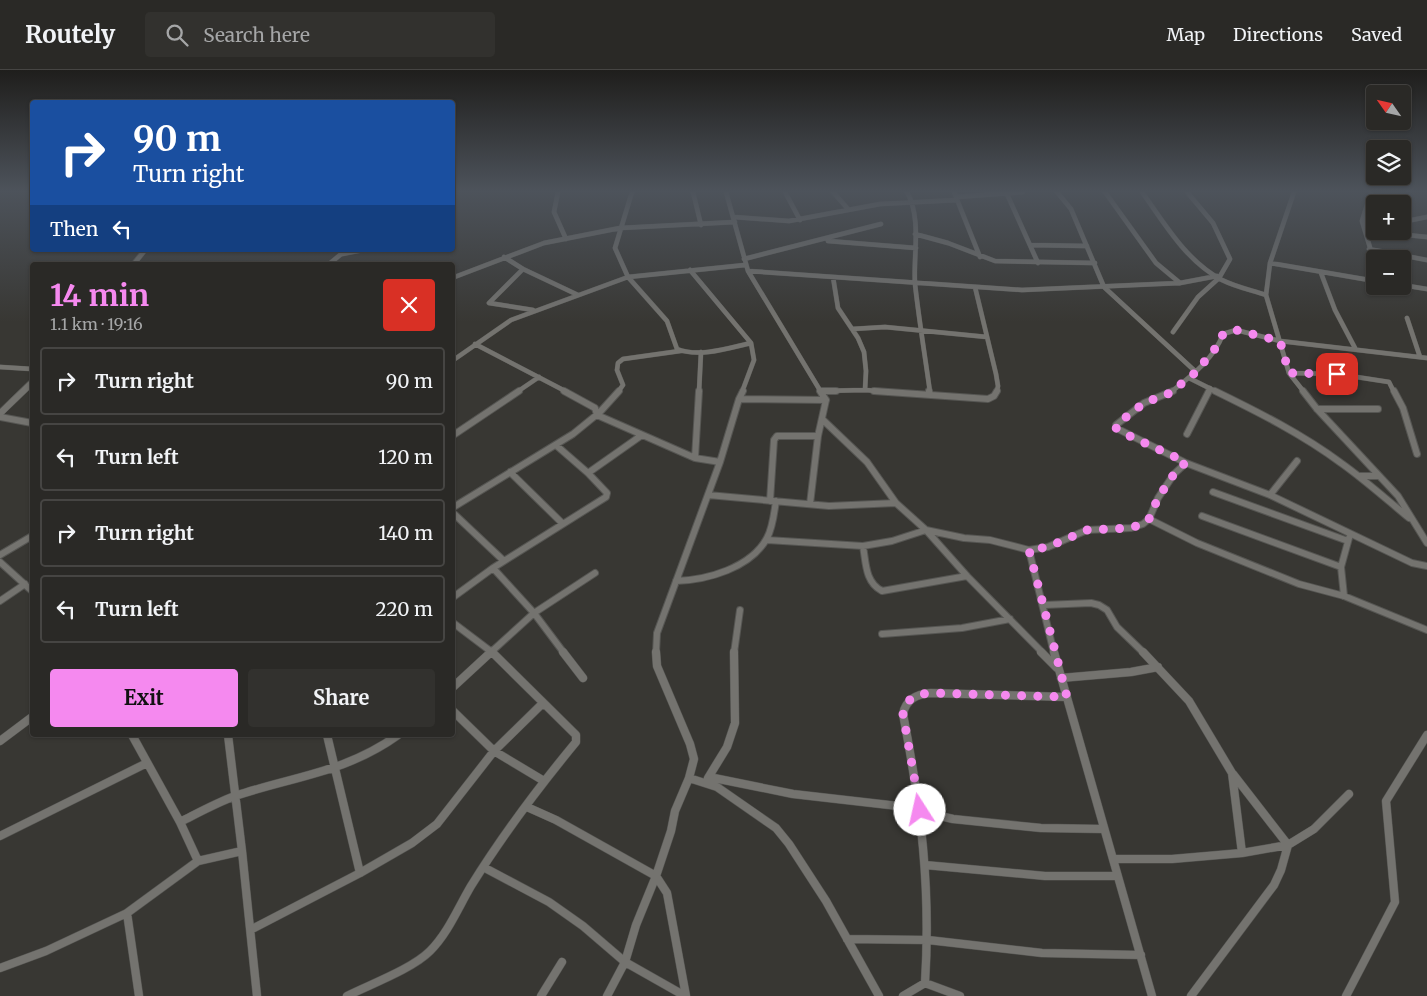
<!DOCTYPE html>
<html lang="en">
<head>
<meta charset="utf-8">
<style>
  :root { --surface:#2a2926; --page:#32312e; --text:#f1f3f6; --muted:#a5a6a7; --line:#464543; --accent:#f589ef }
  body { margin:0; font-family:Merriweather,serif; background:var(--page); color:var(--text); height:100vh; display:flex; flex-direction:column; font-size:19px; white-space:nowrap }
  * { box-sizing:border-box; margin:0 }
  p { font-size:16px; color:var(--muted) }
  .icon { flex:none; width:28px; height:28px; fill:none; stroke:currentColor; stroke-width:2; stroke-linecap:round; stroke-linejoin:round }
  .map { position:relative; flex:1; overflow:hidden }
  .panel { position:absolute; left:30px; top:192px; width:425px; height:475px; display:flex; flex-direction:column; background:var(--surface); border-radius:5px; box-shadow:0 1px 4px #0004,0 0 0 1px var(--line) }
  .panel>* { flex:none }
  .hud { position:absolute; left:30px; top:30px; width:425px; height:152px; border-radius:5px; box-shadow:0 1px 4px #0004,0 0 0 1px var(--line); background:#1a4fa0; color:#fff; overflow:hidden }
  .needle { width:32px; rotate:304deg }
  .buttons { position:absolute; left:1366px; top:15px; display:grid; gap:10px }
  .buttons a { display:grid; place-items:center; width:45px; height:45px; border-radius:5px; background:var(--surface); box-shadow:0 1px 4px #0004,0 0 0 1px var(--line); font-size:25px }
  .pin { position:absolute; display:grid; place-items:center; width:42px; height:42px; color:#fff; margin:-21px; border-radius:10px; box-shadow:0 2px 8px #0006 }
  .me { position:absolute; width:55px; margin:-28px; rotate:350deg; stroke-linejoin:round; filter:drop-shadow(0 0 4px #0008) }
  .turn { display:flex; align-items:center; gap:18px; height:105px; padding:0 20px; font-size:22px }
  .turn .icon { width:65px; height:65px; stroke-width:2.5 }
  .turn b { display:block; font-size:35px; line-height:42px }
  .then { display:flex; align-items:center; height:48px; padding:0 20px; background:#0003; gap:10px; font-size:19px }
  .round { display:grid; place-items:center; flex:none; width:52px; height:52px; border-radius:5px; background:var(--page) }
  .head { display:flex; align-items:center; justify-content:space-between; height:85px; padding:0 20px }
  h1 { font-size:30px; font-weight:700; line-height:38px; color:var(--accent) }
  .cta { display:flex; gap:10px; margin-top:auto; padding:10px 20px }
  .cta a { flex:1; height:58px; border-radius:5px; background:var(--accent); color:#111; font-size:20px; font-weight:700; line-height:58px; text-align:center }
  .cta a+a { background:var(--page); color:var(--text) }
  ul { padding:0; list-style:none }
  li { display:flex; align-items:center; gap:15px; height:68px; margin:0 10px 8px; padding:0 10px; border:2px solid var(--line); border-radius:5px }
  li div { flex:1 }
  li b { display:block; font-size:19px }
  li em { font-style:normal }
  header { display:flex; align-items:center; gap:30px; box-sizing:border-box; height:70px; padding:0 25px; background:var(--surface); border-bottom:1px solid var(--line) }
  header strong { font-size:24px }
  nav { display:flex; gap:28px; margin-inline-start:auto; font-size:18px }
  .search { width:350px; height:45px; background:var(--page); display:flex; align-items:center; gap:12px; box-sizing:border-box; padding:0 18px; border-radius:5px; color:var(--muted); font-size:19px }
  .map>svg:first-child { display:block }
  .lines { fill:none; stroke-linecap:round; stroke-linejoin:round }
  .street-far2-casing { stroke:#565653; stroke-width:5 }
  .street-far1-casing { stroke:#565653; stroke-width:8 }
  .street-casing { stroke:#565653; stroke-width:9 }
  .secondary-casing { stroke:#565653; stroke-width:1 }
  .street-far2 { stroke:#74736f; stroke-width:4.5 }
  .street-far1 { stroke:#74736f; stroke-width:6 }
  .street { stroke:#74736f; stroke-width:8 }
  .secondary { fill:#74736f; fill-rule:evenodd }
  .route { stroke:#f589ef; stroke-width:9; stroke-dasharray:0 16.2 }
</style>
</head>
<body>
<header>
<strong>Routely</strong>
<div class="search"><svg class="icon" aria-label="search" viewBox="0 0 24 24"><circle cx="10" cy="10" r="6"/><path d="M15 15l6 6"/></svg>Search here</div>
<nav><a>Map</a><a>Directions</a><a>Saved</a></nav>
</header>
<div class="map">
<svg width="1427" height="926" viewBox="0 0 1427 926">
  <rect width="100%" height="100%" fill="#383733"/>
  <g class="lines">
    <g class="street-far2-casing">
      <path id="street-far2" d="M558 122 554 142 566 169
        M632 122 615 178 628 207 667 251 677 279C699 288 729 278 751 273
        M693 122 701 155
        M726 122 748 201 821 322
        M785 122 800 150
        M833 122 848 139
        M907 122C922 149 913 185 915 214 919 250 925 286 930 322
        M954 122 980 187
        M1057 122 1071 139 1104 217 1196 302
        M1105 122 1156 193 1180 213
        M1142 122C1165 154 1186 191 1222 210 1236 217 1251 220 1266 225
        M1294 122 1270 193 1266 225 1289 303 1304 322
        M1371 122 1362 151 1375 194
        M1007 124 1038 193
        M956 127 1023 122
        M734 147 789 151 880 134 957 130
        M1362 151 1375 152
        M1402 152 1427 147
        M915 164 948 173 995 191 1095 193
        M1407 165 1427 167
        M828 171 916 178
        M1030 175 1087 176
        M1369 179 1427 190
        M342 184 363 180
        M504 187 523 199 578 225
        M744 189 881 154
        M1270 193 1375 211
        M328 195 346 180
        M523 199 489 233 533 240
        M690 200 751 273 754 290 742 322
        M748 201 1022 220 1180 213 1217 206
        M1321 203 1335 240 1355 278
        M452 208 544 173 620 158 735 152
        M1402 215 1427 219
        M975 217 996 304 998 316 997 322
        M1407 248 1420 287
        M852 259 885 257 987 267
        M1173 262 1198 227 1219 208 1230 189 1213 153 1187 122
        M475 274 567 322
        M452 291 511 250 628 207 745 195
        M0 297 32 299
        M1289 303 1337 304 1389 312 1394 322
        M1189 308 1217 322
        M865 320 891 322
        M821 321 865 320 866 301 864 282 858 268 838 238 833 207
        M517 322 539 307
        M618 322 623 315 617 300 618 293 623 289 680 281
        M699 322 701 282
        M1171 322C1191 306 1214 289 1223 264L1236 260 1280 271 1427 288
        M1208 322 1210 318"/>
    </g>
    <g class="street-far1-casing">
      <path id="street-far1" d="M564 321 595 338 597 345 695 388 720 392
        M743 321 739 329 826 330 818 366 810 434
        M820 321 826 330
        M821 321H836
        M874 321 988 329 994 326 997 321
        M929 321 930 325
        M1173 321 1144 333 1116 355V358L1186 393 1270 425 1412 493 1427 496
        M1215 321C1258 342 1302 364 1341 393 1365 410 1386 429 1409 448
        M1303 321 1317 339 1398 426 1427 473
        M1394 321 1403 338 1417 384
        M1317 339H1378
        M0 347 32 353
        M822 349 867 392 896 433
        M1187 364 1209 321
        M452 366 519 321
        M695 388 699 321
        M510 402 562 453
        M588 403 642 365
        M1359 406H1379
        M1213 422 1348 471
        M708 425 829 436 896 433 926 460 964 468 990 470 1029 480 1048 477 1087 460 1131 458 1143 454 1149 449 1158 428 1174 404 1186 393
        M1270 425 1297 391
        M770 431 774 370 777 366H818
        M452 438 573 364 600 342 619 321
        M452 442 504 491
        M1202 446 1341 497
        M1149 449 1197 473 1299 514 1344 526 1427 560
        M767 470 863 476 892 471 926 460 967 506 1043 583
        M863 476C866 493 865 512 882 521L967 506
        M1029 480 1054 583
        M0 485 32 466
        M0 492 32 521
        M676 511C707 510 751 498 767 468 773 457 774 443 776 431
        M1344 526 1341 497 1349 468
        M452 528 493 498 606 427 607 423 588 403 557 376
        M0 531 25 514
        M1044 535 1091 533 1099 535 1107 540 1117 557 1144 583
        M452 552 493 583
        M882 564 962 558 1010 549
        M490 583 534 543 493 498
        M564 583 534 543 595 503
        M656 583 657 563 720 392 739 329
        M734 583 740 540"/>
    </g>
    <g class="street-casing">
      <path id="street" d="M563 582 583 608
        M1041 582 1057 598
        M1054 582 1152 926
        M1143 582 1189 631 1232 703 1242 783
        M1061 608 1131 602 1158 597
        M452 618 491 582
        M452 640 494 681 544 711
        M132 665 180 752 198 791 242 781 257 926
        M228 665 242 781
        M327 665 360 803
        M0 671 32 647
        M709 707 793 724 898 736 953 749 1041 758 1104 759
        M689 708 717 717 776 758 789 774 826 831 879 926
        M708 708 727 677 735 653 734 582
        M527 737 556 750 656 806 667 823 686 926
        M180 752C198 743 216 733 235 726 294 706 345 703 398 665
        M0 766 147 693
        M1113 789H1172L1242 783 1288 775 1314 759 1349 724
        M925 795 1045 806H1117
        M485 798 549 832 583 856 625 892 685 926
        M127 843 139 926
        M252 859 360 803 412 773 437 754 494 681 543 633
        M847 869 928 870 1042 883 1141 885
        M0 898 46 881 127 843 198 791
        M925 913 960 926
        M347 926C371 914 412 899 430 881 448 863 458 838 471 816 502 766 538 718 576 672V665L492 582
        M541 926 562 892
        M607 926 625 892 636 855 656 806 671 761 675 741 689 708 694 689 690 674 657 596 656 582
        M903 926 925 913C931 818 921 737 903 644 906 629 917 624 931 623L1067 627
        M1191 926 1274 815 1281 800 1288 775 1233 704
        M1346 926 1395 832 1386 731 1427 665"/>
    </g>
    <g class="secondary-casing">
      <path id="secondary" d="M142 180H148L136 195H130Z
        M29 311H32V317L3 345 0 346V339Z"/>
    </g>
    <use href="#street-far2" class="street-far2"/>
    <use href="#street-far1" class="street-far1"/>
    <use href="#street" class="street"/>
    <use href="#secondary" class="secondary"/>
  </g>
  <linearGradient id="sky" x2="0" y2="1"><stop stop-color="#1f1e1c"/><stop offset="0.48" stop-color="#4d535b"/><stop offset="1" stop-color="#4d535b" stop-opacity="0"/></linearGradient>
  <rect width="1427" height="252" fill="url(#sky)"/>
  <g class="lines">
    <path class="route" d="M920 740 903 644C905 628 917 624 931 623L1067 627 1029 480 1048 477 1087 460 1130 458 1143 454 1149 449 1158 428 1174 404 1186 392 1121 362 1116 358V355L1144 333 1170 323 1196 302 1218 275 1223 264 1236 260 1280 271 1289 303 1337 304"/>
  </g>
</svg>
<div class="buttons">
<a><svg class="needle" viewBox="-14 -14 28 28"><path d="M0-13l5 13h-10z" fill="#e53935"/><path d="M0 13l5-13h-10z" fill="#a5a6a7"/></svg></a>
<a><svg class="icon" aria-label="layers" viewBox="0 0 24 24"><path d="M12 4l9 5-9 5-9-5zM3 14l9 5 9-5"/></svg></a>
<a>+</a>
<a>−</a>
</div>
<div class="pin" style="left:1337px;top:304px;background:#d93025"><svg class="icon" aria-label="arrive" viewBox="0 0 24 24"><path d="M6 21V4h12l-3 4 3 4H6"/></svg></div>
<svg class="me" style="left:920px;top:740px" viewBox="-20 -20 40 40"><circle r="19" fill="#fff"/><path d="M0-13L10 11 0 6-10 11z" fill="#f589ef"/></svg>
<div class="hud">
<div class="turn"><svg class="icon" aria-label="right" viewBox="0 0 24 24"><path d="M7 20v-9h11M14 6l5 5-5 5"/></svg><div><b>90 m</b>Turn right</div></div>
<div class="then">Then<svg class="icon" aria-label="left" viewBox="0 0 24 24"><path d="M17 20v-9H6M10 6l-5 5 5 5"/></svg></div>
</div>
<section class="panel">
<div class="head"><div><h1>14 min</h1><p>1.1 km · 19:16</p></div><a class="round" style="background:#d93025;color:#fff"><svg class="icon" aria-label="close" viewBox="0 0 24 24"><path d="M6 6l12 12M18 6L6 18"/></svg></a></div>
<ul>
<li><svg class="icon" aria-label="right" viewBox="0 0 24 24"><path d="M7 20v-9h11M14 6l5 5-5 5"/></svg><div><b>Turn right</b></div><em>90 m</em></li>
<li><svg class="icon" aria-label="left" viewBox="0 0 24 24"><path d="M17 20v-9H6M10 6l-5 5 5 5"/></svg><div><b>Turn left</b></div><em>120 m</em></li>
<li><svg class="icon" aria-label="right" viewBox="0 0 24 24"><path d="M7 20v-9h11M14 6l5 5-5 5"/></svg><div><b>Turn right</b></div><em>140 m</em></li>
<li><svg class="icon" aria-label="left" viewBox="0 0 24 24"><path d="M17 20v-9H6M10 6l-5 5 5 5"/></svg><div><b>Turn left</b></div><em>220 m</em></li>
</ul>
<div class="cta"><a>Exit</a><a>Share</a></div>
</section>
</div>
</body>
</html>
